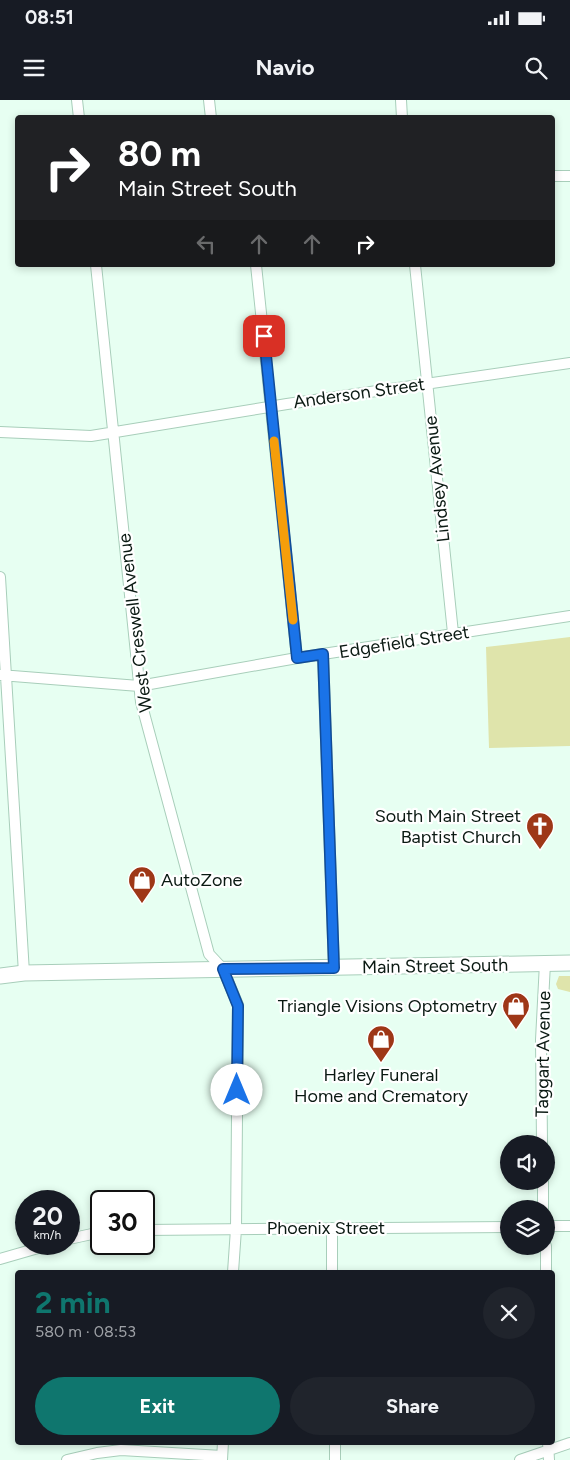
<!DOCTYPE html>
<html lang="en">
<head>
<meta charset="utf-8">
<style>
  :root { --surface:#171b24; --page:#20242c; --text:#f1f3f6; --muted:#9ea1a6; --accent:#0f766e }
  body { margin:0; font-family:Figtree,sans-serif; background:var(--page); color:var(--text); height:100vh; display:flex; flex-direction:column; font-size:19px; white-space:nowrap }
  * { box-sizing:border-box; margin:0 }
  p { font-size:16px; color:var(--muted) }
  .icon { flex:none; width:28px; height:28px; fill:none; stroke:currentColor; stroke-width:2; stroke-linecap:round; stroke-linejoin:round }
  .map { position:relative; flex:1; overflow:hidden }
  .drawer { position:absolute; left:15px; top:1170px; width:540px; height:175px; display:flex; flex-direction:column; background:var(--surface); border-radius:5px; box-shadow:0 2px 8px #0003 }
  .drawer>* { flex:none }
  .banner { position:absolute; left:15px; top:15px; width:540px; height:152px; border-radius:5px; box-shadow:0 2px 8px #0003; background:#202124; color:#fff; overflow:hidden }
  .controls { position:absolute; left:500px; top:1035px; display:grid; gap:10px }
  .controls a { display:grid; place-items:center; width:55px; height:55px; border-radius:50%; background:var(--surface); box-shadow:0 2px 8px #0003; font-size:25px }
  .speed { position:absolute; left:15px; top:1090px; display:flex; gap:10px; font-size:25px; font-weight:700; text-align:center }
  .speed>* { display:grid; place-content:center; width:65px; height:65px; border-radius:50%; background:var(--surface); box-shadow:0 2px 8px #0003; line-height:1 }
  .speed small { font-size:12px; font-weight:400 }
  .speed .limit { border:2px solid #111; border-radius:8px; background:#fff; color:#111 }
  .pin { position:absolute; display:grid; place-items:center; width:42px; height:42px; color:#fff; margin:-21px; border-radius:10px; box-shadow:0 2px 8px #0006 }
  .me { position:absolute; width:55px; margin:-28px; rotate:0deg; stroke-linejoin:round; filter:drop-shadow(0 0 4px #0008) }
  .turn { display:flex; align-items:center; gap:18px; height:105px; padding:0 20px; font-size:22px }
  .turn .icon { width:65px; height:65px; stroke-width:2.5 }
  .turn b { display:block; font-size:35px; line-height:42px }
  .lanes { display:flex; align-items:center; height:48px; padding:0 20px; background:#0003; justify-content:center; gap:25px; direction:ltr }
  .lanes .off { opacity:.35 }
  .round { display:grid; place-items:center; flex:none; width:52px; height:52px; border-radius:26px; background:var(--page) }
  .overview { display:flex; align-items:center; justify-content:space-between; height:85px; padding:0 20px }
  h1 { font-size:30px; font-weight:700; line-height:38px; color:var(--accent) }
  .cta { display:flex; gap:10px; margin-top:auto; padding:10px 20px }
  .cta a { flex:1; height:58px; border-radius:30px; background:var(--accent); color:#fff; font-size:20px; font-weight:700; line-height:58px; text-align:center }
  .cta a+a { background:var(--page); color:var(--text) }
  .status { display:flex; justify-content:space-between; align-items:center; height:35px; padding:0 25px; background:var(--surface); direction:ltr }
  .status svg { height:14px; fill:currentColor }
  header { display:flex; justify-content:space-between; align-items:center; height:65px; padding:0 20px; background:var(--surface); font-size:22px; font-weight:700 }
  .map>svg:first-child { display:block }
  .green { fill:#dfe4ab }
  .lines { fill:none; stroke-linecap:round; stroke-linejoin:round }
  .minor-casing { stroke:#a8ceba; stroke-width:12 }
  .primary-casing { stroke:#a8ceba; stroke-width:17 }
  .minor { stroke:#fff; stroke-width:10 }
  .primary { stroke:#fff; stroke-width:15 }
  .route-casing { stroke:#114b97; stroke-width:12 }
  .route { stroke:#1a73e8; stroke-width:9 }
  .slow { stroke:#f59e0b; stroke-width:9 }
  .labels { text-anchor:middle; stroke-width:4.5; stroke-linejoin:round; paint-order:stroke }
  .street-label { font-size:18px; fill:#0a1912; stroke:#fff }
  .poi-label { font-size:18px; fill:#0a1912; stroke:#fff; text-anchor:end }
</style>
</head>
<body>
<div class="status"><b>08:51</b><svg viewBox="0 0 49 12"><path d="M0 12V9h3v3zM5 12V6h3v6zM10 12V3h3v9zM15 12V0h3v12zM26 1h20v11H26zM47 4h2v5h-2z"/></svg></div>
<header><svg class="icon" aria-label="menu" viewBox="0 0 24 24"><path d="M4 6h16M4 12h16M4 18h16"/></svg>Navio<svg class="icon" aria-label="search" viewBox="0 0 24 24"><circle cx="10" cy="10" r="6"/><path d="M15 15l6 6"/></svg></header>
<div class="map">
<svg width="570" height="1360" viewBox="0 0 570 1360">
  <rect width="100%" height="100%" fill="#e7fff2"/>
  <path class="green" d="M570 537V646L489 648 486 547Z
    M559 876H570V892L558 889 556 884Z"/>
  <g class="lines">
    <g class="minor-casing">
      <path id="minor" d="M77 0 79 18
        M209 0 211 18
        M401 0 402 18
        M552 76H570
        M96 165 141 602 209 854 223 869 238 905 236 1129 233 1172
        M256 165 297 558
        M415 165 453 533
        M0 332 91 336 287 304 570 263
        M0 477 24 873
        M323 554 334 868
        M0 575 139 586 297 558 570 516
        M542 1044 541 940 545 863
        M543 1081V1109
        M546 1126H570
        M332 1128V1172
        M144 1130 509 1127
        M69 1139 101 1132
        M546 1146V1172
        M0 1159 52 1144
        M335 1342V1360
        M548 1342 549 1360
        M67 1360 97 1353 121 1350 222 1356
        M222 1360 223 1342
        M520 1360 570 1343"/>
    </g>
    <g class="primary-casing">
      <path id="primary" d="M0 876 24 873 570 863"/>
    </g>
    <use href="#minor" class="minor"/>
    <use href="#primary" class="primary"/>
  </g>
  <g class="lines">
    <g class="route-casing">
      <path id="route" d="M237 990 238 906 223 869 334 868 323 554 297 558 264 236"/>
    </g>
    <use href="#route" class="route"/>
    <path class="slow" d="M274 341 293 520"/>
  </g>
  <defs>
    <g id="church-pin" transform="scale(1.4375)"><path d="M0 17L-7.5 6A9.5 9.5 0 1 1 7.5 6Z" fill="#9e3717" stroke="#fff"/><path d="M-1.2-6h2.4v3.5h3.3v2.4h-3.3V6h-2.4V-.1h-3.3v-2.4h3.3Z" fill="#fff"/></g>
    <g id="shop-pin" transform="scale(1.4375)"><path d="M0 17L-7.5 6A9.5 9.5 0 1 1 7.5 6Z" fill="#9e3717" stroke="#fff"/><path d="M-5-2.5h2.3a2.7 3.5 0 0 1 5.4 0H5L5.5 6h-11ZM-1.5-2.5h3a1.5 2.3 0 0 0-3 0Z" fill="#fff"/></g>
  </defs>
  <g fill-rule="evenodd">
    <use href="#church-pin" x="540" y="726"/>
    <use href="#shop-pin" x="142" y="780"/>
    <use href="#shop-pin" x="516" y="906"/>
    <use href="#shop-pin" x="381" y="939"/>
  </g>
  <g class="labels">
    <g class="street-label">
      <text transform="translate(359 293) rotate(-8)" y="6">Anderson Street</text>
      <text transform="translate(437 379) rotate(-96)" y="6">Lindsey Avenue</text>
      <text transform="translate(135 523) rotate(-97)" y="6">West Creswell Avenue</text>
      <text transform="translate(404 542) rotate(-9)" y="6">Edgefield Street</text>
      <text transform="translate(435 866) rotate(-1)" y="6">Main Street South</text>
      <text transform="translate(543 954) rotate(-89)" y="6">Taggart Avenue</text>
      <text x="326" y="1134">Phoenix Street</text>
    </g>
    <g class="poi-label">
      <text x="521" y="722">South Main Street<tspan x="521" dy="21">Baptist Church</tspan></text>
      <text x="161" y="786" text-anchor="start">AutoZone</text>
      <text x="497" y="912">Triangle Visions Optometry</text>
      <text x="381" y="981" text-anchor="middle">Harley Funeral<tspan x="381" dy="21">Home and Crematory</tspan></text>
    </g>
  </g>
</svg>
<div class="controls">
<a><svg class="icon" aria-label="sound" viewBox="0 0 24 24"><path d="M4 9h4l5-4v14l-5-4H4zM17 9q2 3 0 6"/></svg></a>
<a><svg class="icon" aria-label="layers" viewBox="0 0 24 24"><path d="M12 4l9 5-9 5-9-5zM3 14l9 5 9-5"/></svg></a>
</div>
<div class="speed"><div>20<small>km/h</small></div><div class="limit">30</div></div>
<div class="pin" style="left:264px;top:236px;background:#d93025"><svg class="icon" aria-label="arrive" viewBox="0 0 24 24"><path d="M6 21V4h12l-3 4 3 4H6"/></svg></div>
<svg class="me" style="left:237px;top:990px" viewBox="-20 -20 40 40"><circle r="19" fill="#fff"/><path d="M0-13L10 11 0 6-10 11z" fill="#1a73e8"/></svg>
<div class="banner">
<div class="turn"><svg class="icon" aria-label="right" viewBox="0 0 24 24"><path d="M7 20v-9h11M14 6l5 5-5 5"/></svg><div><b>80 m</b>Main Street South</div></div>
<div class="lanes"><svg class="icon off" aria-label="left" viewBox="0 0 24 24"><path d="M17 20v-9H6M10 6l-5 5 5 5"/></svg><svg class="icon off" aria-label="ahead" viewBox="0 0 24 24"><path d="M12 20V5M6 11l6-6 6 6"/></svg><svg class="icon off" aria-label="ahead" viewBox="0 0 24 24"><path d="M12 20V5M6 11l6-6 6 6"/></svg><svg class="icon" aria-label="right" viewBox="0 0 24 24"><path d="M7 20v-9h11M14 6l5 5-5 5"/></svg></div>
</div>
<section class="drawer">
<div class="overview"><div><h1>2 min</h1><p>580 m · 08:53</p></div><a class="round"><svg class="icon" aria-label="close" viewBox="0 0 24 24"><path d="M6 6l12 12M18 6L6 18"/></svg></a></div>
<div class="cta"><a>Exit</a><a>Share</a></div>
</section>
</div>
</body>
</html>
